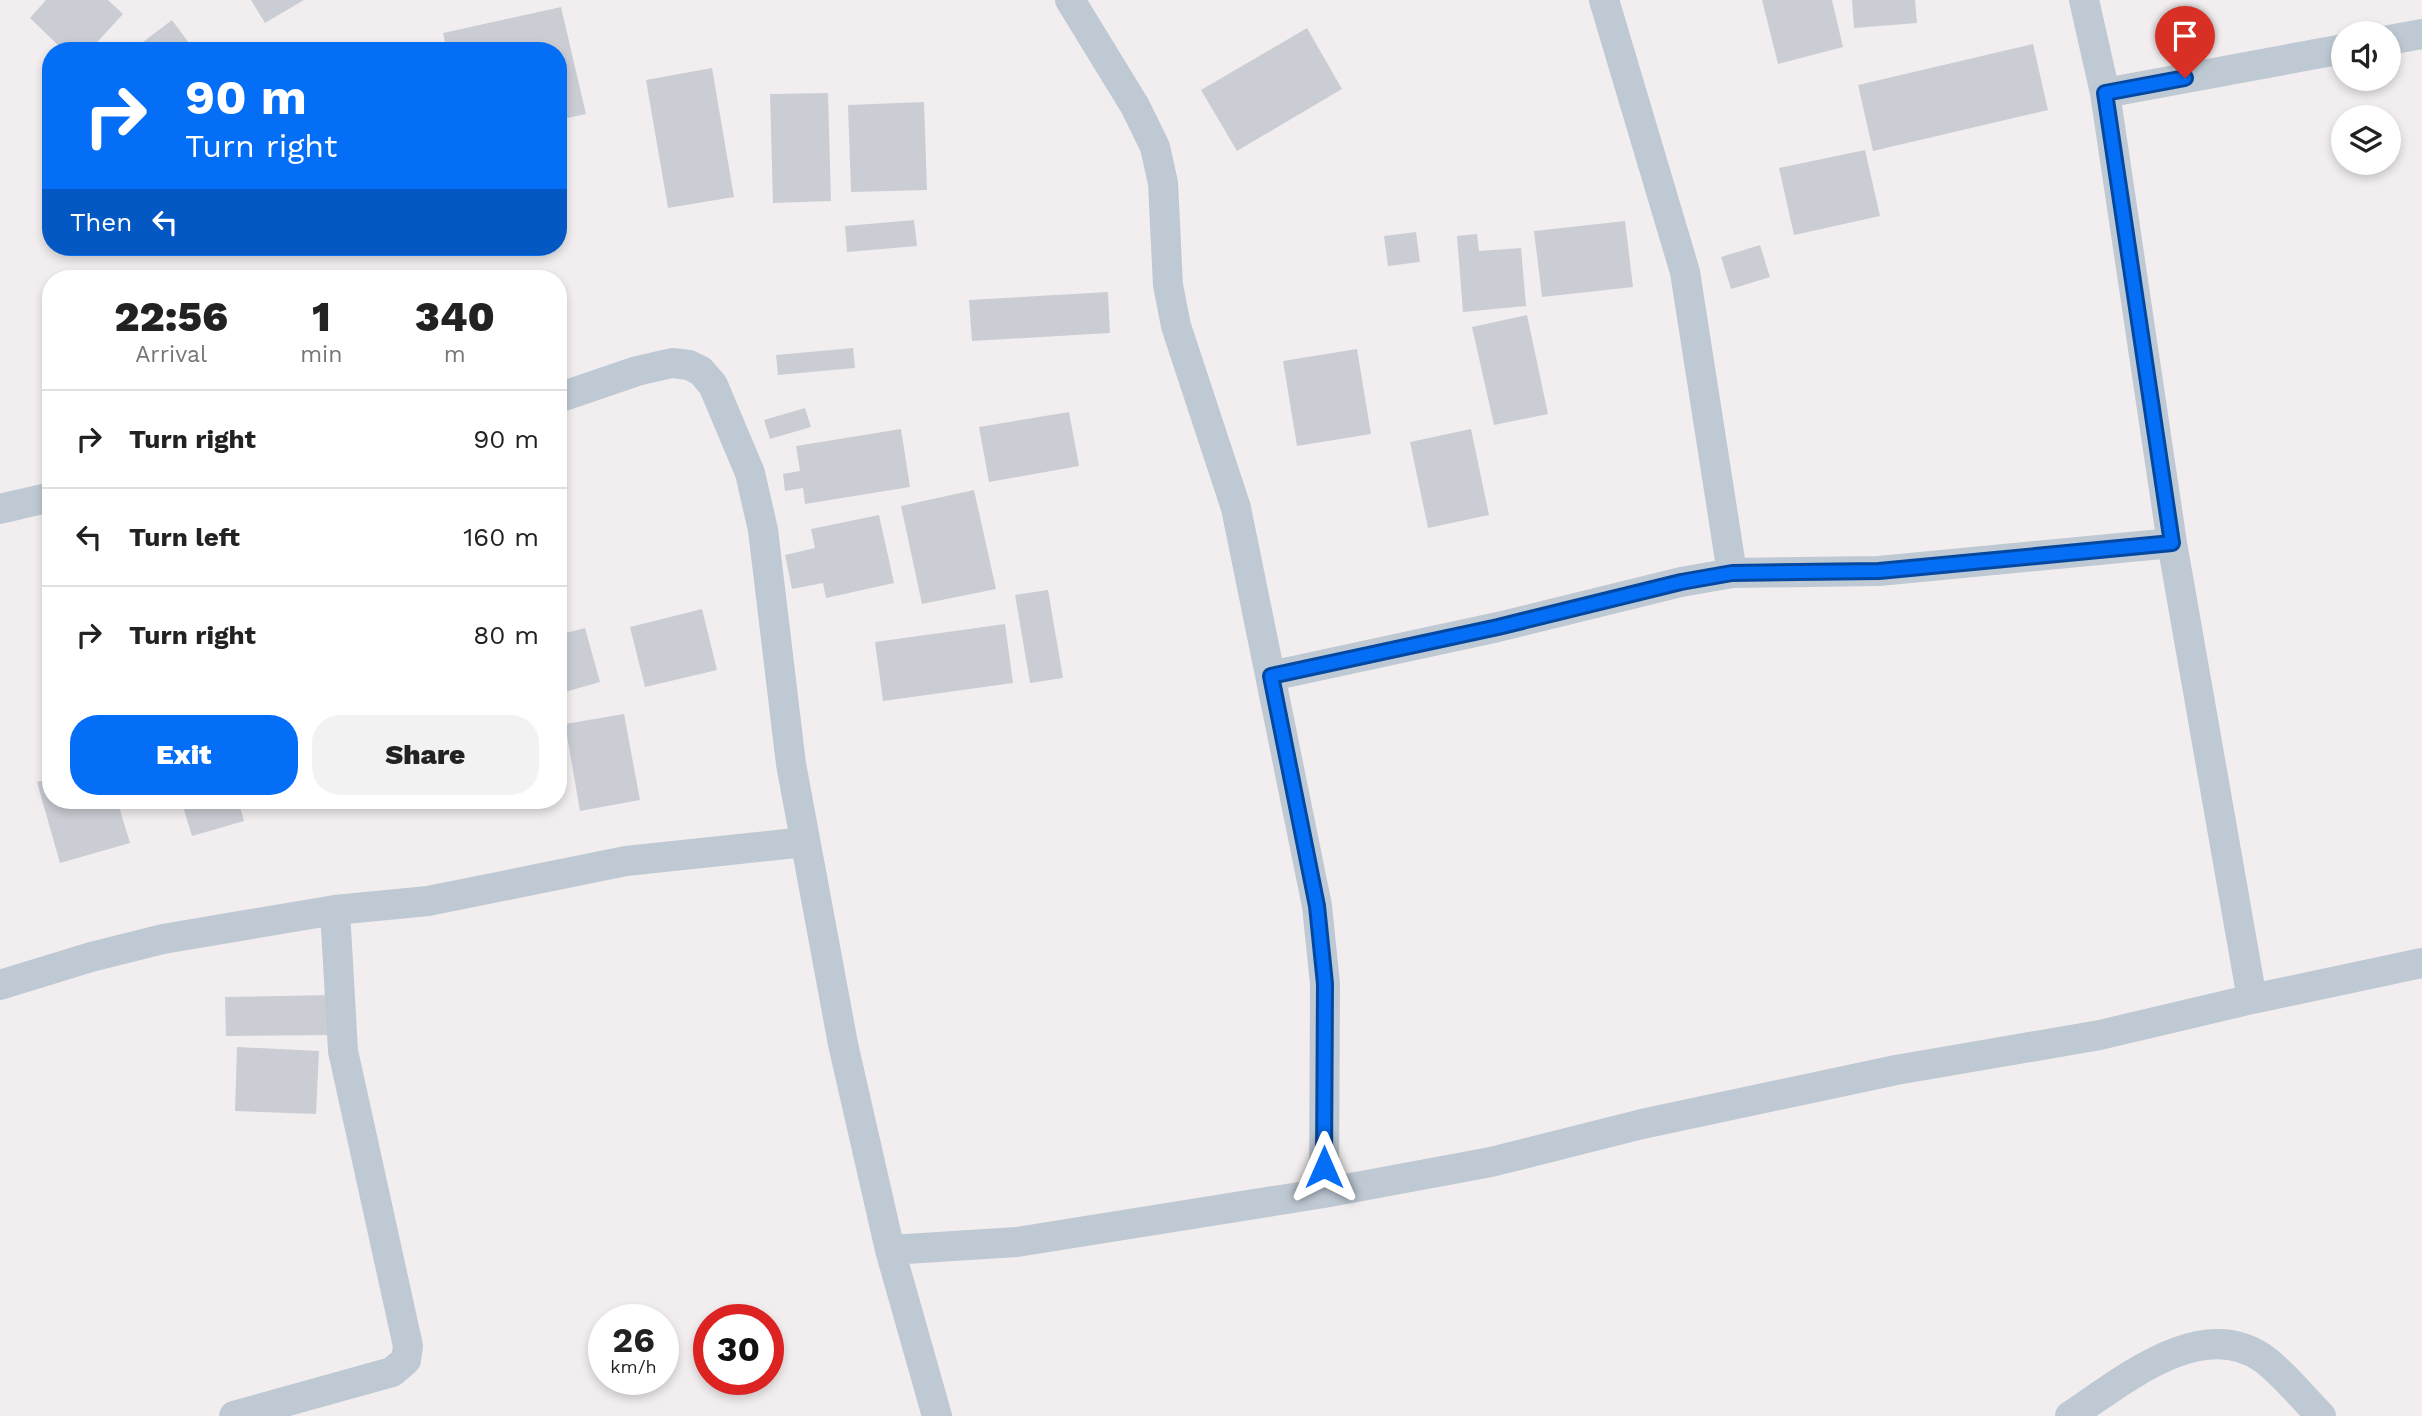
<!DOCTYPE html>
<html lang="en">
<head>
<meta charset="utf-8">
<style>
  :root { --surface:#fff; --page:#f2f2f2; --text:#222; --muted:#767676; --line:#e0e0e0; --accent:#046ff6 }
  body { margin:0; font-family:"Work Sans",sans-serif; background:var(--page); color:var(--text); height:100vh; display:flex; flex-direction:column; font-size:26px; white-space:nowrap }
  * { box-sizing:border-box; margin:0 }
  p { font-size:23px; color:var(--muted) }
  .icon { flex:none; width:38px; height:38px; fill:none; stroke:currentColor; stroke-width:2; stroke-linecap:round; stroke-linejoin:round }
  .map { position:relative; flex:1; overflow:hidden }
  .sheet { position:absolute; left:42px; top:270px; width:525px; height:539px; display:flex; flex-direction:column; background:var(--surface); border-radius:28px; box-shadow:0 4px 10px #0003 }
  .sheet>* { flex:none }
  .top-card { position:absolute; left:42px; top:42px; width:525px; height:214px; border-radius:28px; box-shadow:0 4px 10px #0003; background:#046ff6; color:#fff; overflow:hidden }
  .controls { position:absolute; left:2331px; top:21px; display:grid; gap:14px }
  .controls a { display:grid; place-items:center; width:70px; height:70px; border-radius:50%; background:var(--surface); box-shadow:0 4px 10px #0003; font-size:35px }
  .speed { position:absolute; left:588px; top:1304px; display:flex; gap:14px; font-size:35px; font-weight:700; text-align:center }
  .speed>* { display:grid; place-content:center; width:91px; height:91px; border-radius:50%; background:var(--surface); box-shadow:0 4px 10px #0003; line-height:1 }
  .speed small { font-size:18px; font-weight:400 }
  .speed .limit { border:10px solid #d22; background:#fff; color:#111 }
  .pin { position:absolute; display:grid; place-items:center; width:60px; height:60px; color:#fff; margin:-72px -30px; border-radius:50% 50% 50% 0; rotate:-45deg; box-shadow:0 0 7px #0007 }
  .pin .icon { rotate:45deg }
  .me { position:absolute; width:77px; margin:-38px; rotate:0deg; stroke-linejoin:round; filter:drop-shadow(0 0 5px #0008) }
  .turn { display:flex; align-items:center; gap:24px; height:147px; padding:0 28px; font-size:32px }
  .turn .icon { width:91px; height:91px; stroke-width:2.5 }
  .turn b { display:block; font-size:49px; line-height:60px }
  .then { display:flex; align-items:center; height:66px; padding:0 28px; background:#0003; gap:14px; font-size:26px }
  .eta { display:flex; justify-content:space-evenly; align-items:center; height:119px; text-align:center }
  .eta b { font-size:42px; font-weight:800; line-height:49px }
  .action { display:flex; gap:14px; margin-top:auto; padding:14px 28px }
  .action a { flex:1; height:80px; border-radius:28px; background:var(--accent); color:#fff; font-size:28px; font-weight:800; line-height:80px; text-align:center }
  .action a+a { background:var(--page); color:var(--text) }
  ul { padding:0; list-style:none }
  li { display:flex; align-items:center; gap:21px; height:98px; padding:0 28px; border-top:2px solid var(--line) }
  li div { flex:1 }
  li b { display:block; font-size:26px }
  li em { font-style:normal }
  .map>svg:first-child { display:block }
  .building { fill:#caced4 }
  .lines { fill:none; stroke-linecap:round; stroke-linejoin:round }
  .street { stroke:#bec9d3; stroke-width:30 }
  .route-casing { stroke:#0348a0; stroke-width:18 }
  .route { stroke:#046ff6; stroke-width:12 }
</style>
</head>
<body>
<div class="map">
<svg width="2422" height="1416" viewBox="0 0 2422 1416">
  <rect width="100%" height="100%" fill="#f2eeef"/>
  <path class="building" d="M46 0H108L123 14 89 51H64L30 18Z
    M251 0H304L265 23Z
    M1762 0H1832L1843 47 1778 64Z
    M1852 0H1915L1917 23 1854 28Z
    M561 7 586 114 558 120V51H447L443 33Z
    M172 20 195 51H131Z
    M1307 28 1342 89 1237 151 1201 90Z
    M2033 44 2048 110 1873 151 1858 85Z
    M712 68 734 197 668 208 646 80Z
    M828 93 831 201 773 203 770 94Z
    M924 102 927 190 851 192 848 105Z
    M1865 150 1880 216 1794 235 1779 168Z
    M914 220 917 246 847 252 845 226Z
    M1625 221 1633 287 1542 297 1534 231Z
    M1416 232 1420 262 1388 266 1384 236Z
    M1477 234 1479 251 1521 248 1526 306 1463 312 1457 236Z
    M1760 245 1770 277 1731 289 1721 257Z
    M1108 292 1110 333 972 341 969 300Z
    M1527 315 1548 414 1494 425 1472 327Z
    M853 348 855 368 778 375 776 355Z
    M1357 349 1371 434 1297 446 1283 361Z
    M805 408 811 427 770 439 764 420Z
    M1069 412 1079 466 989 482 979 427Z
    M901 429 910 487 805 504 803 488 785 491 783 474 800 471 796 446Z
    M1471 429 1489 515 1428 528 1410 442Z
    M974 490 996 589 922 604 901 506Z
    M879 515 894 583 826 598 823 583 792 589 785 555 815 548 811 529Z
    M1048 590 1063 678 1030 683 1015 595Z
    M702 609 717 670 645 687 630 627Z
    M1005 624 1013 683 883 701 875 642Z
    M585 628 600 682 558 694V635Z
    M624 714 640 800 580 811 565 724Z
    M51 778V800H117L130 843 60 863 37 782Z
    M181 800H238L244 821 192 836Z
    M332 995 333 1035 226 1036 225 997Z
    M237 1047 319 1051 316 1114 235 1111Z"/>
  <g class="lines">
    <path class="street" d="M1070 0 1135 106 1155 147 1163 183 1168 285 1176 326 1236 508 1317 906 1325 984 1324 1193
      M1604 0 1685 272 1732 573
      M2084 0 2105 93 2172 543 2252 999
      M2389 40 2422 34
      M2105 93 2343 49
      M558 398 637 371 672 363 689 365 701 371 713 385 750 473 763 530 791 764 843 1044 890 1250 937 1416
      M0 509 51 497
      M1271 676 1498 627 1681 582 1732 573 1879 571 2172 543
      M0 985 91 957 163 939 335 910 428 901 626 861 805 842
      M890 1250 1017 1242 1324 1193 1491 1162 1642 1124 1896 1070 2100 1035 2252 999 2422 963
      M234 1416 392 1372 406 1360 408 1346 343 1051 335 910
      M2070 1416C2122 1382 2201 1314 2264 1359 2285 1375 2303 1398 2321 1416"/>
  </g>
  <g class="lines">
    <g class="route-casing">
      <path id="route" d="M1324 1167 1325 984 1317 906 1271 676 1498 627 1681 582 1732 573 1879 571 2172 543 2105 93 2185 78"/>
    </g>
    <use href="#route" class="route"/>
  </g>
</svg>
<div class="controls">
<a><svg class="icon" aria-label="sound" viewBox="0 0 24 24"><path d="M4 9h4l5-4v14l-5-4H4zM17 9q2 3 0 6"/></svg></a>
<a><svg class="icon" aria-label="layers" viewBox="0 0 24 24"><path d="M12 4l9 5-9 5-9-5zM3 14l9 5 9-5"/></svg></a>
</div>
<div class="speed"><div>26<small>km/h</small></div><div class="limit">30</div></div>
<div class="pin" style="left:2185px;top:78px;background:#d93025"><svg class="icon" aria-label="arrive" viewBox="0 0 24 24"><path d="M6 21V4h12l-3 4 3 4H6"/></svg></div>
<svg class="me" style="left:1324px;top:1167px" viewBox="-20 -20 40 40"><path d="M0-17L14 15 0 8-14 15z" fill="#046ff6" stroke="#fff" stroke-width="4"/></svg>
<div class="top-card">
<div class="turn"><svg class="icon" aria-label="right" viewBox="0 0 24 24"><path d="M7 20v-9h11M14 6l5 5-5 5"/></svg><div><b>90 m</b>Turn right</div></div>
<div class="then">Then<svg class="icon" aria-label="left" viewBox="0 0 24 24"><path d="M17 20v-9H6M10 6l-5 5 5 5"/></svg></div>
</div>
<section class="sheet">
<div class="eta">
<div><b>22:56</b><p>Arrival</p></div>
<div><b>1</b><p>min</p></div>
<div><b>340</b><p>m</p></div>
</div>
<ul>
<li><svg class="icon" aria-label="right" viewBox="0 0 24 24"><path d="M7 20v-9h11M14 6l5 5-5 5"/></svg><div><b>Turn right</b></div><em>90 m</em></li>
<li><svg class="icon" aria-label="left" viewBox="0 0 24 24"><path d="M17 20v-9H6M10 6l-5 5 5 5"/></svg><div><b>Turn left</b></div><em>160 m</em></li>
<li><svg class="icon" aria-label="right" viewBox="0 0 24 24"><path d="M7 20v-9h11M14 6l5 5-5 5"/></svg><div><b>Turn right</b></div><em>80 m</em></li>
</ul>
<div class="action"><a>Exit</a><a>Share</a></div>
</section>
</div>
</body>
</html>
